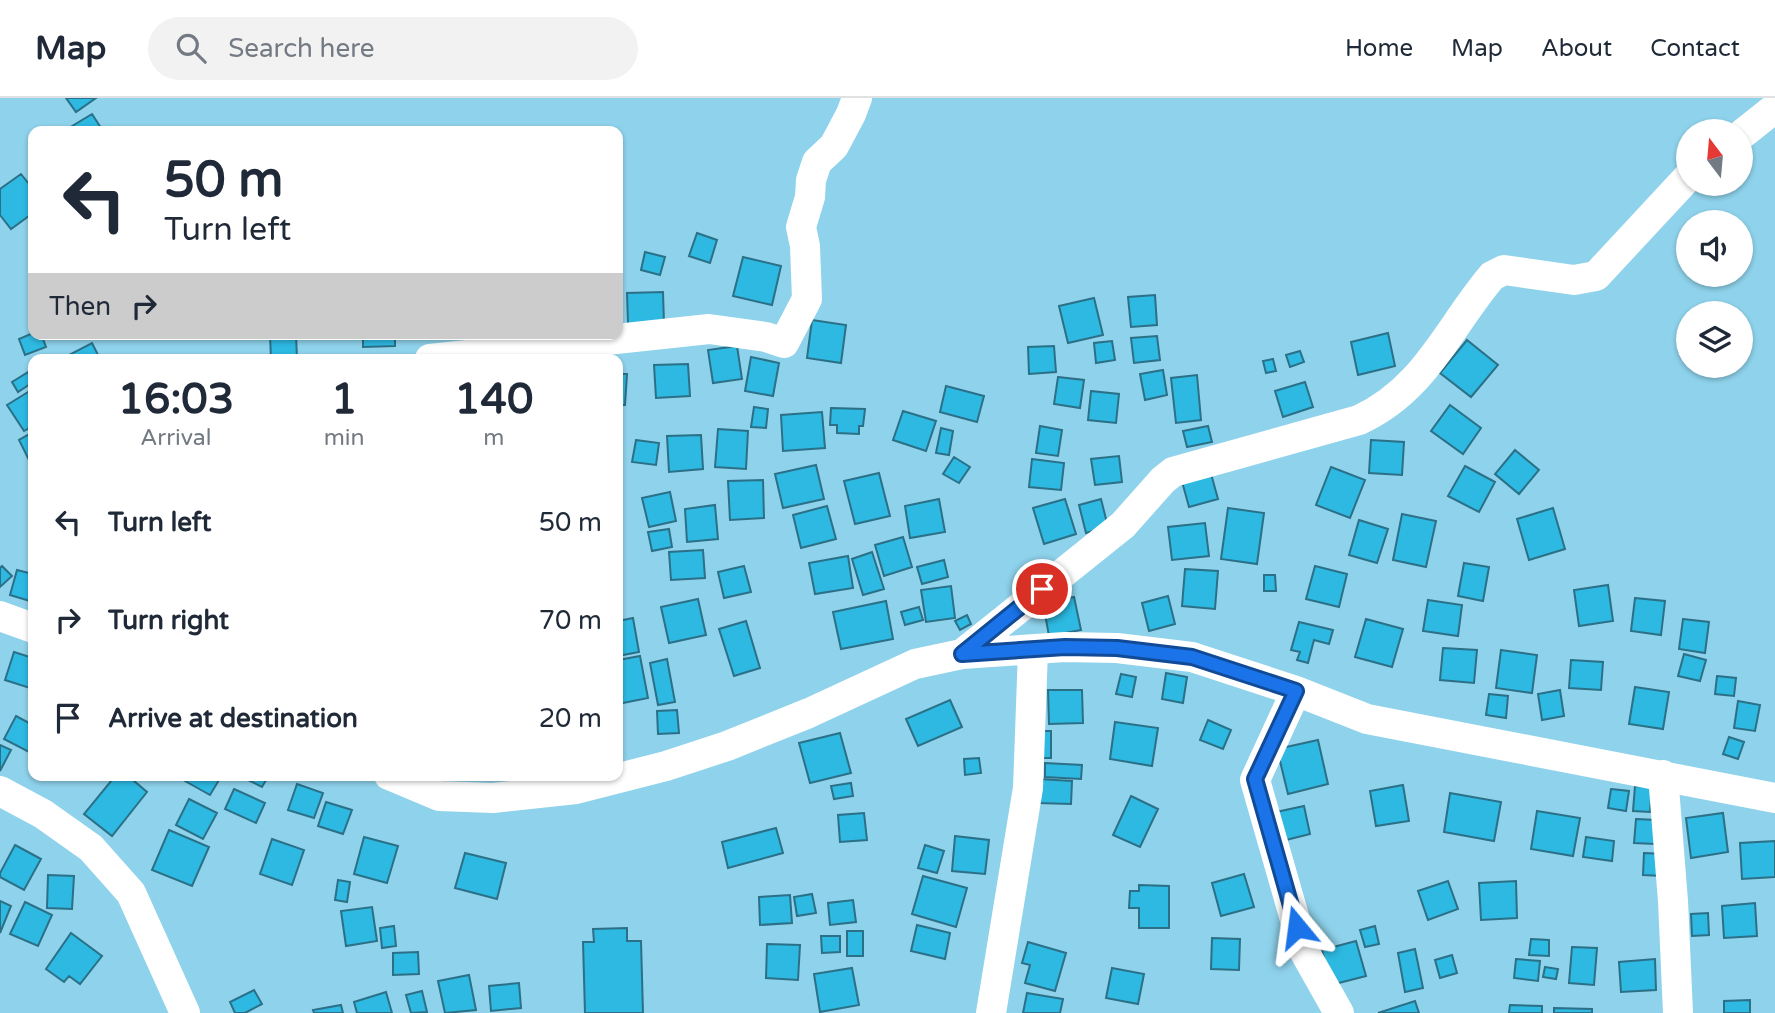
<!DOCTYPE html>
<html lang="en">
<head>
<meta charset="utf-8">
<style>
  :root { --surface:#fff; --page:#f2f2f3; --text:#1f2937; --muted:#747a83; --line:#e0e1e3 }
  body { margin:0; font-family:"Varela Round",sans-serif; background:var(--page); color:var(--text); height:100vh; display:flex; flex-direction:column; font-size:26px; white-space:nowrap }
  * { box-sizing:border-box; margin:0 }
  p { font-size:23px; color:var(--muted) }
  .icon { flex:none; width:38px; height:38px; fill:none; stroke:currentColor; stroke-width:2; stroke-linecap:round; stroke-linejoin:round }
  .map { position:relative; flex:1; overflow:hidden }
  .sheet { position:absolute; left:28px; top:256px; width:595px; height:427px; display:flex; flex-direction:column; background:var(--surface); border-radius:14px; box-shadow:0 2px 5px #0004 }
  .sheet>* { flex:none }
  .guide { position:absolute; left:28px; top:28px; width:595px; height:214px; border-radius:14px; box-shadow:0 2px 5px #0004; background:#fff; color:var(--text); overflow:hidden }
  .needle { width:46px; rotate:344deg }
  .controls { position:absolute; left:1676px; top:21px; display:grid; gap:14px }
  .controls a { display:grid; place-items:center; width:77px; height:77px; border-radius:50%; background:var(--surface); box-shadow:0 2px 5px #0004; font-size:35px }
  .pin { position:absolute; display:grid; place-items:center; width:60px; height:60px; color:#fff; margin:-30px; border:4px solid #fff; border-radius:50%; box-shadow:0 2px 7px #0007 }
  .me { position:absolute; width:77px; margin:-38px; rotate:344deg; stroke-linejoin:round; filter:drop-shadow(0 0 5px #0008) }
  .turn { display:flex; align-items:center; gap:24px; height:147px; padding:0 21px; font-size:32px }
  .turn .icon { width:91px; height:91px; stroke-width:2.5 }
  .turn b { display:block; font-size:49px; line-height:60px }
  .then { display:flex; align-items:center; height:66px; padding:0 21px; background:#0003; gap:14px; font-size:26px }
  .eta { display:flex; justify-content:space-evenly; align-items:center; height:119px; text-align:center }
  .eta b { font-size:42px; font-weight:800; line-height:49px }
  ul { padding:0; list-style:none }
  li { display:flex; align-items:center; gap:21px; height:98px; padding:0 21px }
  li div { flex:1 }
  li b { display:block; font-size:26px }
  li em { font-style:normal }
  header { display:flex; align-items:center; gap:42px; box-sizing:border-box; height:98px; padding:0 35px; background:var(--surface); border-bottom:2px solid var(--line) }
  header strong { font-size:33px }
  nav { display:flex; gap:38px; margin-inline-start:auto; font-size:24px }
  .search { width:490px; height:63px; background:var(--page); display:flex; align-items:center; gap:18px; box-sizing:border-box; padding:0 24px; border-radius:38px; color:var(--muted); font-size:26px }
  .map>svg:first-child { display:block }
  .building { fill:#2db9e1; stroke:#2b7087; stroke-width:2 }
  .lines { fill:none; stroke-linecap:round; stroke-linejoin:round }
  .street { stroke:#fff; stroke-width:30 }
  .route-casing { stroke:#114b97; stroke-width:18 }
  .route { stroke:#1a73e8; stroke-width:12 }
</style>
</head>
<body>
<header>
<strong>Map</strong>
<div class="search"><svg class="icon" aria-label="search" viewBox="0 0 24 24"><circle cx="10" cy="10" r="6"/><path d="M15 15l6 6"/></svg>Search here</div>
<nav><a>Home</a><a>Map</a><a>About</a><a>Contact</a></nav>
</header>
<div class="map">
<svg width="1775" height="915" viewBox="0 0 1775 915">
  <rect width="100%" height="100%" fill="#8ed2eb"/>
  <path class="building" d="M66 0H96L76 14Z
    M92 16 103 33H64Z
    M21 76 33 91V115L11 131 0 117V91Z
    M697 135 717 142 710 165 689 158Z
    M645 154 665 159 660 177 641 172Z
    M743 159 781 168 772 207 733 198Z
    M663 194 664 226H628L627 195Z
    M1155 197 1157 227 1131 229 1128 199Z
    M1094 200 1103 237 1068 245 1059 208Z
    M812 222 846 227 841 265 807 260Z
    M33 235 41 236 46 249 25 257 19 241Z
    M1388 235 1395 268 1358 277 1351 244Z
    M296 236 297 261H271L270 237Z
    M363 236H395V248L363 249Z
    M1157 238 1160 262 1134 265 1131 240Z
    M1467 242 1498 267 1471 299 1440 275Z
    M1112 243 1115 262 1096 265 1094 245Z
    M92 245 100 261H63V260Z
    M737 248 742 281 713 285 708 252Z
    M1054 248 1056 274 1029 276 1028 249Z
    M1300 253 1304 264 1290 269 1286 257Z
    M751 259 779 265 773 298 745 293Z
    M1273 261 1276 273 1266 275 1263 263Z
    M688 266 690 298 656 300 654 267Z
    M1163 272 1167 297 1145 302 1140 276Z
    M30 273 33 278V284L18 294 12 284Z
    M618 276H627L625 307H618Z
    M1197 277 1201 322 1176 325 1171 280Z
    M1058 279 1084 282 1080 310 1054 306Z
    M1305 284 1313 309 1283 319 1275 293Z
    M946 288 984 298 977 324 940 314Z
    M33 291V328L24 333 7 307Z
    M1091 293 1119 296 1116 325 1088 322Z
    M1450 307 1481 330 1463 356 1431 333Z
    M754 309 768 311 766 330 751 329Z
    M831 310 865 311 863 328H859V336L837 335V327H830Z
    M903 313 936 323 926 353 893 342Z
    M822 314 825 350 783 353 781 317Z
    M1040 328 1062 332 1058 358 1036 355Z
    M1208 328 1212 344 1187 349 1183 333Z
    M941 330 953 333 949 357 936 355Z
    M718 331 748 333 746 371 715 369Z
    M33 334V365L31 366 19 342Z
    M701 337 703 371 669 374 667 338Z
    M636 342 659 345 656 367 632 364Z
    M1371 342 1404 344 1402 377 1369 375Z
    M1515 352 1539 372 1519 396 1495 376Z
    M1119 358 1122 384 1095 387 1091 361Z
    M954 359 970 369 959 385 943 376Z
    M1032 361 1064 365 1061 392 1029 389Z
    M816 367 824 401 783 410 775 376Z
    M1465 368 1495 384 1479 414 1448 398Z
    M1331 369 1365 382 1350 420 1316 407Z
    M1210 372 1218 401 1189 409 1181 380Z
    M879 375 890 418 855 426 844 383Z
    M763 382 764 420 730 422 728 383Z
    M670 394 676 423 649 429 642 400Z
    M939 401 945 434 910 440 905 408Z
    M1065 401 1076 436 1044 446 1033 410Z
    M1101 401 1108 429 1086 435 1079 407Z
    M715 407 718 441 687 444 685 411Z
    M827 408 836 441 801 450 793 417Z
    M1228 410 1264 415 1257 466 1221 461Z
    M1553 410 1565 451 1529 462 1517 421Z
    M1402 416 1436 423 1426 469 1393 462Z
    M1359 422 1388 431 1377 465 1349 457Z
    M1205 425 1209 458 1172 462 1168 429Z
    M669 431 672 449 652 453 648 434Z
    M903 439 912 469 884 478 875 447Z
    M703 452 705 480 671 482 669 454Z
    M872 454 884 491 863 497 852 461Z
    M848 458 853 490 815 496 809 465Z
    M944 462 948 479 922 486 917 469Z
    M1464 465 1489 469 1483 503 1458 498Z
    M2 468 12 478 0 489V470Z
    M744 468 751 494 724 500 718 474Z
    M1315 468 1347 476 1339 509 1306 501Z
    M1185 471 1218 473 1215 511 1182 508Z
    M17 472 33 476V504L10 497Z
    M1264 477H1275L1276 493H1264Z
    M1608 487 1613 523 1579 528 1574 492Z
    M951 488 955 520 926 524 921 492Z
    M1168 498 1175 526 1149 533 1142 505Z
    M1074 499 1081 532 1049 538 1043 505Z
    M1635 500 1665 503 1661 537 1631 533Z
    M698 501 706 537 669 545 661 509Z
    M1428 502 1462 507 1458 538 1423 533Z
    M886 503 893 541 841 551 833 514Z
    M919 509 923 522 905 527 901 514Z
    M967 517 971 526 960 532 955 523Z
    M633 520 639 554 618 558V523Z
    M1366 521 1403 531 1392 569 1355 559Z
    M1683 521 1709 524 1705 555 1679 551Z
    M746 523 760 570 734 578 719 531Z
    M1299 524 1333 532 1329 546 1314 542 1308 565 1297 562 1300 554 1291 552Z
    M1443 550 1477 552 1474 585 1440 582Z
    M1501 552 1537 557 1532 595 1496 590Z
    M14 554 33 560V591L5 582Z
    M1684 556 1706 562 1700 583 1678 578Z
    M640 558 648 600 618 606V562Z
    M667 561 675 604 658 607 650 565Z
    M1571 562 1603 564 1601 592 1569 590Z
    M1166 575 1187 579 1183 605 1162 601Z
    M1121 576 1136 579 1132 599 1116 596Z
    M1717 578 1736 580 1734 598 1715 596Z
    M1635 589 1669 594 1663 631 1629 626Z
    M1048 592H1082L1083 625 1049 626Z
    M1560 592 1564 618 1542 622 1538 596Z
    M1489 596 1508 598 1506 620 1486 617Z
    M950 602 962 629 918 648 906 621Z
    M1738 603 1760 607 1755 633 1734 630Z
    M677 612 679 635 658 636 657 613Z
    M16 618 33 627V646L29 654 4 641Z
    M1208 622 1231 632 1223 651 1200 642Z
    M1115 624 1158 630 1152 668 1110 661Z
    M1033 633H1051V660H1032Z
    M840 635 851 675 810 685 799 645Z
    M1729 639 1744 644 1738 661 1723 656Z
    M1318 642 1328 686 1288 696 1277 651Z
    M0 647 11 652 0 673Z
    M979 660 981 675 965 677 964 661Z
    M1045 665 1082 667 1081 681 1045 679Z
    M116 677H127L147 694 112 738 84 716Z
    M189 677H222L210 697 185 683Z
    M248 677H269L262 689 246 681Z
    M1039 681 1072 683 1071 706 1038 705Z
    M851 685 853 698 834 701 831 688Z
    M297 686 323 695 314 720 288 712Z
    M1403 687 1409 723 1376 728 1370 693Z
    M1635 688 1652 689 1650 714 1633 713Z
    M234 691 265 705 256 725 225 711Z
    M1611 691 1629 693 1626 713 1608 710Z
    M1450 695 1501 704 1494 743 1444 734Z
    M1131 698 1158 711 1140 749 1113 737Z
    M189 701 217 715 203 741 176 727Z
    M326 704 352 712 343 736 318 728Z
    M1304 708 1310 736 1282 743 1276 714Z
    M1537 713 1580 720 1573 758 1531 751Z
    M864 715 867 742 840 744 838 717Z
    M1723 715 1728 754 1691 760 1686 720Z
    M1636 721 1657 722 1655 746 1634 745Z
    M776 730 783 755 728 770 722 744Z
    M169 732 209 749 192 788 152 772Z
    M955 738 989 742 985 776 952 773Z
    M364 739 398 748 387 785 354 776Z
    M1586 739 1614 743 1612 763 1583 759Z
    M272 741 304 752 292 787 260 776Z
    M1775 743V779L1742 781 1740 745Z
    M15 747 41 761 24 792 0 779V775Z
    M925 747 944 753 937 775 918 770Z
    M465 755 506 765 497 801 455 790Z
    M1644 755 1664 756 1663 778 1643 777Z
    M1244 776 1254 809 1221 818 1212 785Z
    M48 777 74 778 72 811 47 810Z
    M923 778 967 790 956 829 912 816Z
    M338 782 350 784 347 804 335 802Z
    M1448 783 1458 811 1428 822 1418 793Z
    M1516 783 1517 820 1481 822 1479 785Z
    M1139 787 1169 788V830H1139V810H1129L1130 793H1139Z
    M812 796 816 815 797 818 794 799Z
    M790 797 792 825 760 827 759 799Z
    M853 802 856 824 830 827 828 805Z
    M0 803 11 808 0 835Z
    M25 804 52 817 38 848 10 836Z
    M1755 805 1757 838 1724 840 1722 808Z
    M372 809 377 843 346 848 341 813Z
    M1708 815 1709 837 1692 838 1691 816Z
    M917 827 950 835 945 861 911 853Z
    M394 828 396 848 382 850 380 830Z
    M1375 828 1379 846 1365 849 1360 832Z
    M627 830V843H641L643 915H585L583 844H594L593 831Z
    M847 833H863V858H847Z
    M71 835 102 858 80 886 69 878 64 884 46 871Z
    M821 838H840V854L822 855Z
    M1212 840 1240 841 1239 872 1211 871Z
    M1531 841 1549 842V858L1529 857Z
    M1356 843 1366 878 1331 887 1322 852Z
    M1028 844 1066 855 1055 893 1025 885 1030 867 1022 865Z
    M767 846 800 847 798 882 766 880Z
    M1572 849 1597 850 1594 887 1569 885Z
    M1415 851 1423 890 1405 894 1398 855Z
    M418 854 419 876 393 877V855Z
    M1452 857 1457 875 1440 880 1435 862Z
    M1516 861 1540 863 1538 883 1514 880Z
    M1655 861 1656 892 1621 894 1619 864Z
    M1545 869 1558 871 1556 881 1543 879Z
    M852 870 859 907 820 914 814 876Z
    M1112 870 1144 876 1138 906 1106 900Z
    M469 877 476 912 445 915 438 883Z
    M519 885 521 910 491 913 489 888Z
    M254 892 262 906 245 915H235L230 904Z
    M422 893 427 914 411 915 406 897Z
    M386 894 392 915H357L354 904Z
    M1027 895 1063 901 1060 915H1023Z
    M1750 902V915H1724V903Z
    M1415 903 1419 915H1378Z
    M341 907 343 915H314L313 912Z
    M1510 907 1542 908V915H1509Z
    M1554 910 1592 911V915H1554Z"/>
  <g class="lines">
    <path class="street" d="M1741 37 1775 10
      M430 261 709 231 766 239 784 245 807 201 805 148 801 129 810 99 811 82 817 64 834 48 851 16 857 0
      M0 518 33 530
      M962 556 1123 427 1163 382 1173 374 1359 322C1425 292 1448 230 1492 178L1504 172 1574 182 1596 178 1689 78
      M1296 593 1255 682 1304 853 1339 915
      M389 677 439 698 493 700 576 691 666 668 727 648 809 615 915 566 962 556 1065 549 1117 550 1192 559 1296 593 1367 621 1775 700
      M1663 677 1673 803 1678 915
      M0 693 43 716 91 750 131 795 185 915
      M991 915 1028 690 1033 552"/>
  </g>
  <g class="lines">
    <g class="route-casing">
      <path id="route" d="M1042 491 962 556 1065 549 1117 550 1192 559 1296 593 1255 681 1297 829"/>
    </g>
    <use href="#route" class="route"/>
  </g>
</svg>
<div class="controls">
<a><svg class="needle" viewBox="-14 -14 28 28"><path d="M0-13l5 13h-10z" fill="#e53935"/><path d="M0 13l5-13h-10z" fill="#747a83"/></svg></a>
<a><svg class="icon" aria-label="sound" viewBox="0 0 24 24"><path d="M4 9h4l5-4v14l-5-4H4zM17 9q2 3 0 6"/></svg></a>
<a><svg class="icon" aria-label="layers" viewBox="0 0 24 24"><path d="M12 4l9 5-9 5-9-5zM3 14l9 5 9-5"/></svg></a>
</div>
<div class="pin" style="left:1042px;top:491px;background:#d93025"><svg class="icon" aria-label="arrive" viewBox="0 0 24 24"><path d="M6 21V4h12l-3 4 3 4H6"/></svg></div>
<svg class="me" style="left:1297px;top:829px" viewBox="-20 -20 40 40"><path d="M0-17L14 15 0 8-14 15z" fill="#1a73e8" stroke="#fff" stroke-width="4"/></svg>
<div class="guide">
<div class="turn"><svg class="icon" aria-label="left" viewBox="0 0 24 24"><path d="M17 20v-9H6M10 6l-5 5 5 5"/></svg><div><b>50 m</b>Turn left</div></div>
<div class="then">Then<svg class="icon" aria-label="right" viewBox="0 0 24 24"><path d="M7 20v-9h11M14 6l5 5-5 5"/></svg></div>
</div>
<section class="sheet">
<div class="eta">
<div><b>16:03</b><p>Arrival</p></div>
<div><b>1</b><p>min</p></div>
<div><b>140</b><p>m</p></div>
</div>
<ul>
<li><svg class="icon" aria-label="left" viewBox="0 0 24 24"><path d="M17 20v-9H6M10 6l-5 5 5 5"/></svg><div><b>Turn left</b></div><em>50 m</em></li>
<li><svg class="icon" aria-label="right" viewBox="0 0 24 24"><path d="M7 20v-9h11M14 6l5 5-5 5"/></svg><div><b>Turn right</b></div><em>70 m</em></li>
<li><svg class="icon" aria-label="arrive" viewBox="0 0 24 24"><path d="M6 21V4h12l-3 4 3 4H6"/></svg><div><b>Arrive at destination</b></div><em>20 m</em></li>
</ul>
</section>
</div>
</body>
</html>
